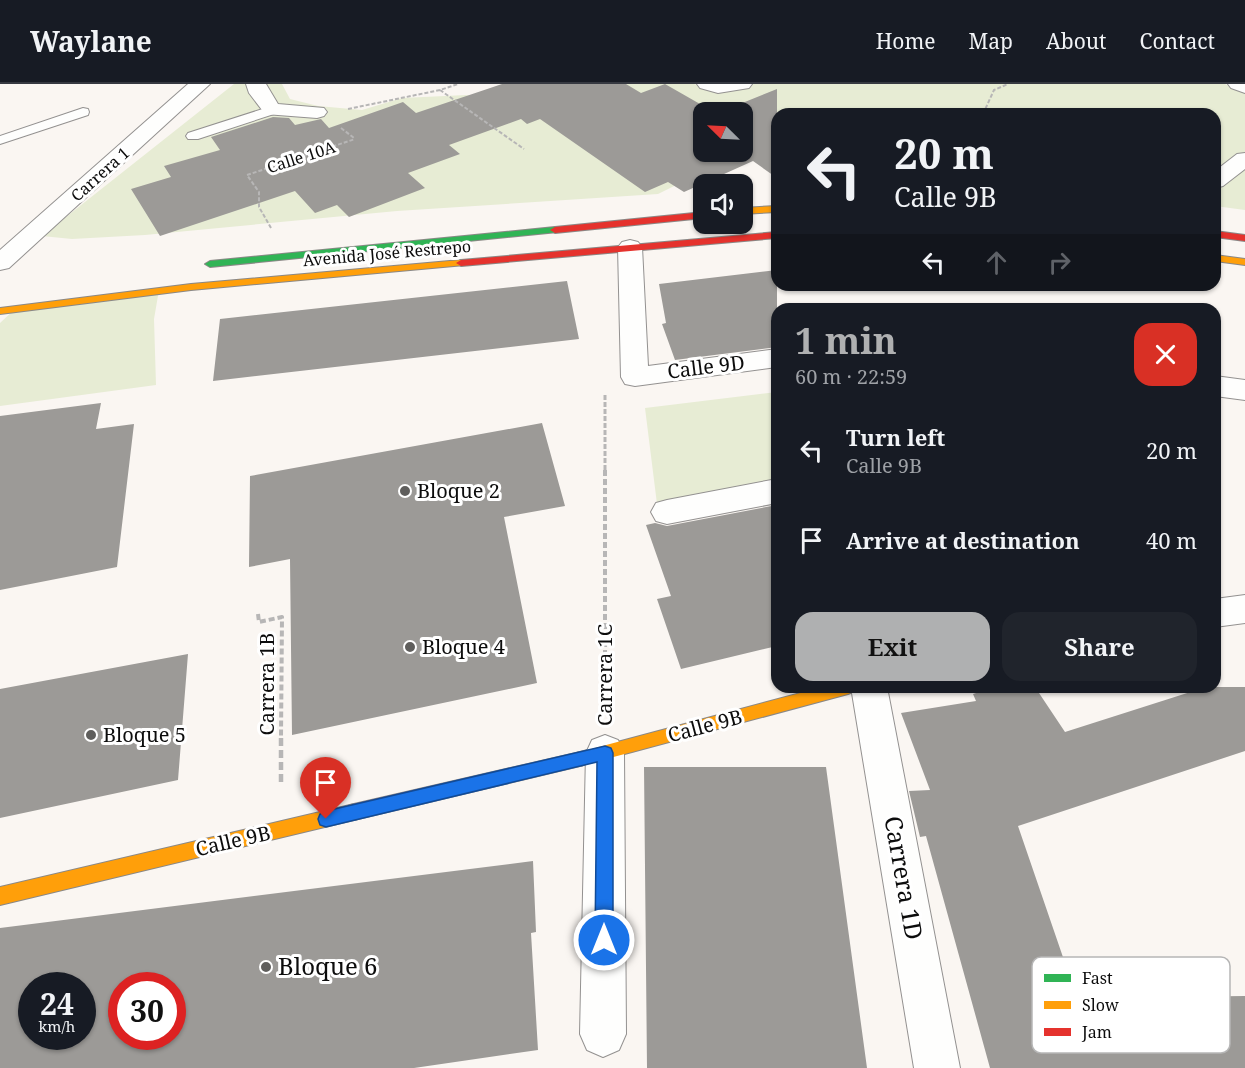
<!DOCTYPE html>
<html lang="en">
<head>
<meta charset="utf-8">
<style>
  :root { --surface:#171b24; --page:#20242c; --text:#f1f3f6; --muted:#9ea1a6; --line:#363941; --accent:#afb0b1 }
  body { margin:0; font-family:"Noto Serif",serif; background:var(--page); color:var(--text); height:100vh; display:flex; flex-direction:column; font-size:22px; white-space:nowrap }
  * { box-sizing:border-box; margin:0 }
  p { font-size:20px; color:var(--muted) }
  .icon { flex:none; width:33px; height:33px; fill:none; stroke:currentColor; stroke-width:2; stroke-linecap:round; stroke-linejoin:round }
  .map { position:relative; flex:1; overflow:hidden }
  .drawer { position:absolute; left:771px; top:219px; width:450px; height:390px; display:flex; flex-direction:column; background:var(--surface); border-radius:18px; box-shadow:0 2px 4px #0004 }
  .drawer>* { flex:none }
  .banner { position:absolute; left:771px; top:24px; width:450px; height:183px; border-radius:18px; box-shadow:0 2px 4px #0004; background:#171b24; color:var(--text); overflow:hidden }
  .needle { width:39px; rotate:294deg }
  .tools { position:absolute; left:693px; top:18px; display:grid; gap:12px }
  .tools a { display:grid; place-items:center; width:60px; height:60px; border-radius:12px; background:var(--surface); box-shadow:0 2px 4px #0004; font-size:30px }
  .speed { position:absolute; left:18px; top:888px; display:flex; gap:12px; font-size:30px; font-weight:700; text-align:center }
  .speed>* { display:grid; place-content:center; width:78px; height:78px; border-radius:50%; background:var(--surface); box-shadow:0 2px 4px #0004; line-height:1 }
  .speed small { font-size:15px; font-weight:400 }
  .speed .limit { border:9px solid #d22; background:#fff; color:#111 }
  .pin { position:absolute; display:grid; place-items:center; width:51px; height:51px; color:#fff; margin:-62px -26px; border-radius:50% 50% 50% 0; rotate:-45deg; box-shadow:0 0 6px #0007 }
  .pin .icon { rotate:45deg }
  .me { position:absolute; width:66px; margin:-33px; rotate:0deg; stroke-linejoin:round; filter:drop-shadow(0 0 4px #0008) }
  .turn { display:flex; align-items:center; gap:21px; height:126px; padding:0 24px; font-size:27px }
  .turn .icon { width:78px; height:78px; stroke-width:2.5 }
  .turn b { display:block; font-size:42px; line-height:51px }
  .lanes { display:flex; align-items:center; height:57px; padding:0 24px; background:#0003; justify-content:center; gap:30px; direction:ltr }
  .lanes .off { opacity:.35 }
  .round { display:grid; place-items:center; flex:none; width:63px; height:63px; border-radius:18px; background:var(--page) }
  .summary { display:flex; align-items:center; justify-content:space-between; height:102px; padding:0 24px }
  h1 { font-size:36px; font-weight:700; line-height:45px; color:var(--accent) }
  .action { display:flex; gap:12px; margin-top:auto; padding:12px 24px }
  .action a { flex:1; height:69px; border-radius:18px; background:var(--accent); color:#111; font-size:24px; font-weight:700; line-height:69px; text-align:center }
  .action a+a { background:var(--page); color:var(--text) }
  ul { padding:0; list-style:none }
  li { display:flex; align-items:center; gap:18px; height:90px; padding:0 24px }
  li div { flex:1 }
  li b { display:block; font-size:22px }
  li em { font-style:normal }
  header { display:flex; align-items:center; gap:36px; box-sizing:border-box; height:84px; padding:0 30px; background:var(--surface); border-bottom:2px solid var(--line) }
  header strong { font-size:28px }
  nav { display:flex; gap:33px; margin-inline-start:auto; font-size:21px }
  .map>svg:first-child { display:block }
  .green { fill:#e7ecd4 }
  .building { fill:#9c9a97; fill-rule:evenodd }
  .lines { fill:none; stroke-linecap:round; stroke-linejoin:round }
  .lane-casing { stroke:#939190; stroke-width:2 }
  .street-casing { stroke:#939190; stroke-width:2 }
  .fast-casing { stroke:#8a8886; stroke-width:2 }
  .slow-casing { stroke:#8a8886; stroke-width:2 }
  .jam-casing { stroke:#8a8886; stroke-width:2 }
  .path-far3 { stroke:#b7b6b6; stroke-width:2; stroke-dasharray:4 2; stroke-linecap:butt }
  .path-far2 { stroke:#b7b6b6; stroke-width:3; stroke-dasharray:5 2; stroke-linecap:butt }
  .path-far1 { stroke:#b7b6b6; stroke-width:4; stroke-dasharray:6 3; stroke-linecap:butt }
  .path { stroke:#b7b6b6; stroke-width:4.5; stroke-dasharray:8 4; stroke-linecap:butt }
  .lane { fill:#fefefd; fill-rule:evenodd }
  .street { fill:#fefefd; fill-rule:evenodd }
  .fast { fill:#30b455; fill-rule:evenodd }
  .slow { fill:#ff9f0a; fill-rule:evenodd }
  .jam { fill:#e5322d; fill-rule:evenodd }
  .route { fill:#1a73e8; stroke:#114b97; stroke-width:1.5 }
  .poi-dot { fill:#5f5e5c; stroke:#fff; stroke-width:2 }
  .labels { text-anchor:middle; stroke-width:6; stroke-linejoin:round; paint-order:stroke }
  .far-street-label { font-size:16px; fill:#0c0c0c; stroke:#fff }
  .street-label { font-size:20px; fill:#0c0c0c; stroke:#fff }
  .poi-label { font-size:20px; fill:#0c0c0c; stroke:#fff; text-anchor:start }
  .near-street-label { font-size:24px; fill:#0c0c0c; stroke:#fff }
  .near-poi-label { font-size:24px; fill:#0c0c0c; stroke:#fff; text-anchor:start }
  .key { fill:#fff; stroke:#b6b6b6; stroke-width:1.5 }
  .key-label { font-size:16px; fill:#0c0c0c }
</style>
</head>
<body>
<header>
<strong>Waylane</strong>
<nav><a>Home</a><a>Map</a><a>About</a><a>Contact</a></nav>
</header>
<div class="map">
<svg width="1245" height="984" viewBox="0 0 1245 984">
  <rect width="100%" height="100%" fill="#faf6f2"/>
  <path class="green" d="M234 0H282L290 15 318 22 362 26 402 14 466 11 500 18 513 0H694C716 6 732 8 753 0H1225L1245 9V126L1215 122V30L704 28V68H733L727 76 658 110 397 127 145 151 72 155 42 152Z
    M159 206 154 235 156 301 0 322V239L16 224Z
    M777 308V399L657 420 645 324Z"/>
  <path class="building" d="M502 0H626L641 9 665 0 714 28H704V68H742V28H720L777 5V94L753 77 684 108 668 98 645 108 540 35 527 40 521 35 449 61 460 70 408 89 425 104 349 133 337 121 315 129 295 107 160 152 131 105 171 93 164 82 220 66 211 53 273 33 289 34 295 41 321 35 329 44 403 18 416 29Z
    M777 186V263L675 276 662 240 666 239 659 200Z
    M567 197 579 255 213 297 220 235Z
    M101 319 96 345 134 340 117 483 0 506V332Z
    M542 339 565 422 504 433 537 599 292 651 290 475 249 483 250 392Z
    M777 421V562L681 585 657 515 671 512 646 441 655 439 667 442Z
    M188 570 178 696 0 734V605Z
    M995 603H1035L1065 648 1206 603H1245V667L1018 742 1077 914 1245 912V984H990L926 752 920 753 909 707 930 706 901 629 976 617 973 610Z
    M644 683H826L867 984H647Z
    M533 777 536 848 531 849 538 966 414 984H0V844ZM32 902H82V952H32ZM122 902H172V952H122Z"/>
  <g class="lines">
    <g class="lane-casing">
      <path id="lane" d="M272 22 278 26 277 29 198 55H188L186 52 188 49Z
        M83 24 88 25 89 28 88 31 0 60V52Z"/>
    </g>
    <g class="street-casing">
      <path id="street" d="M188 0H210L9 184 0 186V166Z
        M246 0H266L278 20 324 24 327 28 324 32 317 34 265 30 249 9Z
        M697 0H752L749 4 718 9 700 4Z
        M1228 0H1245V9L1231 4Z
        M1245 69V85L1223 102 1215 104V87L1237 70Z
        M630 156 638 158 642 163 648 282 777 265V283L635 302 625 300 621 293 618 163 622 158Z
        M1215 292 1245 296V316L1215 312Z
        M777 395V419L667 440 656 437 651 428 656 419 667 416Z
        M1245 511V539L1215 543V515Z
        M851 603H887L960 984H914Z
        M605 651 618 656 624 669 626 950 619 966 603 973 587 966 580 950 586 669 592 656Z"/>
    </g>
    <g class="fast-casing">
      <path id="fast" d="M555 143 560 146 558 148 210 183 205 180 210 177Z"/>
    </g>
    <g class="slow-casing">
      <path id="slow" d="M777 122V128L742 130V124Z
        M1215 171 1245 175V181L1215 177Z
        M461 176 465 177V181L191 206 0 230V224L191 200Z
        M823 603H855L853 608 848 610 580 682 574 680 572 675 574 670 580 668Z
        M354 720 360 722 362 728 360 734 354 736 0 821V803Z"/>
    </g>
    <g class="jam-casing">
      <path id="jam" d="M704 128V134L555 149 550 146 555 143Z
        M1215 147 1245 151V157L1215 153Z
        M777 148V154L461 182 456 179 461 176Z
        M580 668 586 670 588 675 586 680 580 682 354 736 348 734 346 728 348 722 354 720Z"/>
    </g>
    <path class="path-far3" d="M440 6 524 65
      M348 25 440 6 458 0
      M983 30 994 6 1008 0
      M341 44 354 54
      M271 144 259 123V108L247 91 355 55"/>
    <path class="path-far2" d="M605 311V387"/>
    <path class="path-far1" d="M605 386V628
      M258 530 259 538 282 533 281 654"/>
    <path class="path" d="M281 698V652"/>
    <use href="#lane" class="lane"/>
    <use href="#street" class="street"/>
    <use href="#fast" class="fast"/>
    <use href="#slow" class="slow"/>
    <use href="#jam" class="jam"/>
  </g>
  <path class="route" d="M605 662 611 664 613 669V856L610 862 604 865 598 862 595 856 597 678 326 743 320 741 318 735 320 730 326 727Z"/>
  <g class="poi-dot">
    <circle cx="405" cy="407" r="6"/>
    <circle cx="410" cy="563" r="6"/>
    <circle cx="91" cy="651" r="6"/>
    <circle cx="266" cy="883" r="6"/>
  </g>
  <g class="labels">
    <g class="far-street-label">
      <text transform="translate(301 73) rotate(-18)" y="6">Calle 10A</text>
      <text transform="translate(100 90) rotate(-42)" y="6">Carrera 1</text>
      <text transform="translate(387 169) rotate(-5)" y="6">Avenida José Restrepo</text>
    </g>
    <g class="street-label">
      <text transform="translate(706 283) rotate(-7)" y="7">Calle 9D</text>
      <text transform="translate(605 591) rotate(-90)" y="7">Carrera 1C</text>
      <text transform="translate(267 600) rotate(-90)" y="7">Carrera 1B</text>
      <text transform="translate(705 642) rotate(-15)" y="7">Calle 9B</text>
      <text transform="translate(233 757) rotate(-13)" y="7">Calle 9B</text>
    </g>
    <g class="poi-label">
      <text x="417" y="414">Bloque 2</text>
      <text x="422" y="570">Bloque 4</text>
      <text x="103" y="658">Bloque 5</text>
    </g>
    <g class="near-street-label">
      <text transform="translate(903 794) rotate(80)" y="8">Carrera 1D</text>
    </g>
    <g class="near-poi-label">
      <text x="278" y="891">Bloque 6</text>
    </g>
  </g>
  <rect x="1032" y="873" width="198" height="96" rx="9" class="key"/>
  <rect x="1044" y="890" width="27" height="8" fill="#30b455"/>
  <rect x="1044" y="917" width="27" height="8" fill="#ff9f0a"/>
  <rect x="1044" y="944" width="27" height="8" fill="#e5322d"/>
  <g class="key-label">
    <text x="1082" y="900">Fast</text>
    <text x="1082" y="927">Slow</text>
    <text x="1082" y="954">Jam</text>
  </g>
</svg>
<div class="tools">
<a><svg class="needle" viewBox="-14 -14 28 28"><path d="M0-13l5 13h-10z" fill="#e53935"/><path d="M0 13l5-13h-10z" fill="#9ea1a6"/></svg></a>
<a><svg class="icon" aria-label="sound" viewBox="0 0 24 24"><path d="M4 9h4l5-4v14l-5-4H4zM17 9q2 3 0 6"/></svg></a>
</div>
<div class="speed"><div>24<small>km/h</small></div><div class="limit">30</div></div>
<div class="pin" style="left:326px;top:735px;background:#d93025"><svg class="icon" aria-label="arrive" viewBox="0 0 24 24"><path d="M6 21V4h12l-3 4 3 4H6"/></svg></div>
<svg class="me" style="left:604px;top:856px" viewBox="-20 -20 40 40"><circle r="17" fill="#1a73e8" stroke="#fff" stroke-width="3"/><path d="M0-11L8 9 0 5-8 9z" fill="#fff"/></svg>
<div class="banner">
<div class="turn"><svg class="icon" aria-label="left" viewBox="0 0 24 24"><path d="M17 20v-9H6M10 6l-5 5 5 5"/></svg><div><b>20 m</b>Calle 9B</div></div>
<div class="lanes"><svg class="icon" aria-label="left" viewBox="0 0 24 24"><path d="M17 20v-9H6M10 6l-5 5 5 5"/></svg><svg class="icon off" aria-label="ahead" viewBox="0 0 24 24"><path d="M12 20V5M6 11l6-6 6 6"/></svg><svg class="icon off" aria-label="right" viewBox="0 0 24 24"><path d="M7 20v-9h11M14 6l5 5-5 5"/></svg></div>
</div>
<section class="drawer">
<div class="summary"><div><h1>1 min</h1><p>60 m · 22:59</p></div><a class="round" style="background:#d93025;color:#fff"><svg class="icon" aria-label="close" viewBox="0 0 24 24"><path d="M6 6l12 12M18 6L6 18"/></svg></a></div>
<ul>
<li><svg class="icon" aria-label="left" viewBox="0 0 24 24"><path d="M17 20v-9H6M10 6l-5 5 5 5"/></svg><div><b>Turn left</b><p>Calle 9B</p></div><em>20 m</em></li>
<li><svg class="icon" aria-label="arrive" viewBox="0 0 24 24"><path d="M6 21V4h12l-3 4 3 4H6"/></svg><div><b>Arrive at destination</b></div><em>40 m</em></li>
</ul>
<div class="action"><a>Exit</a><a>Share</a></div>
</section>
</div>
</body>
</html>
